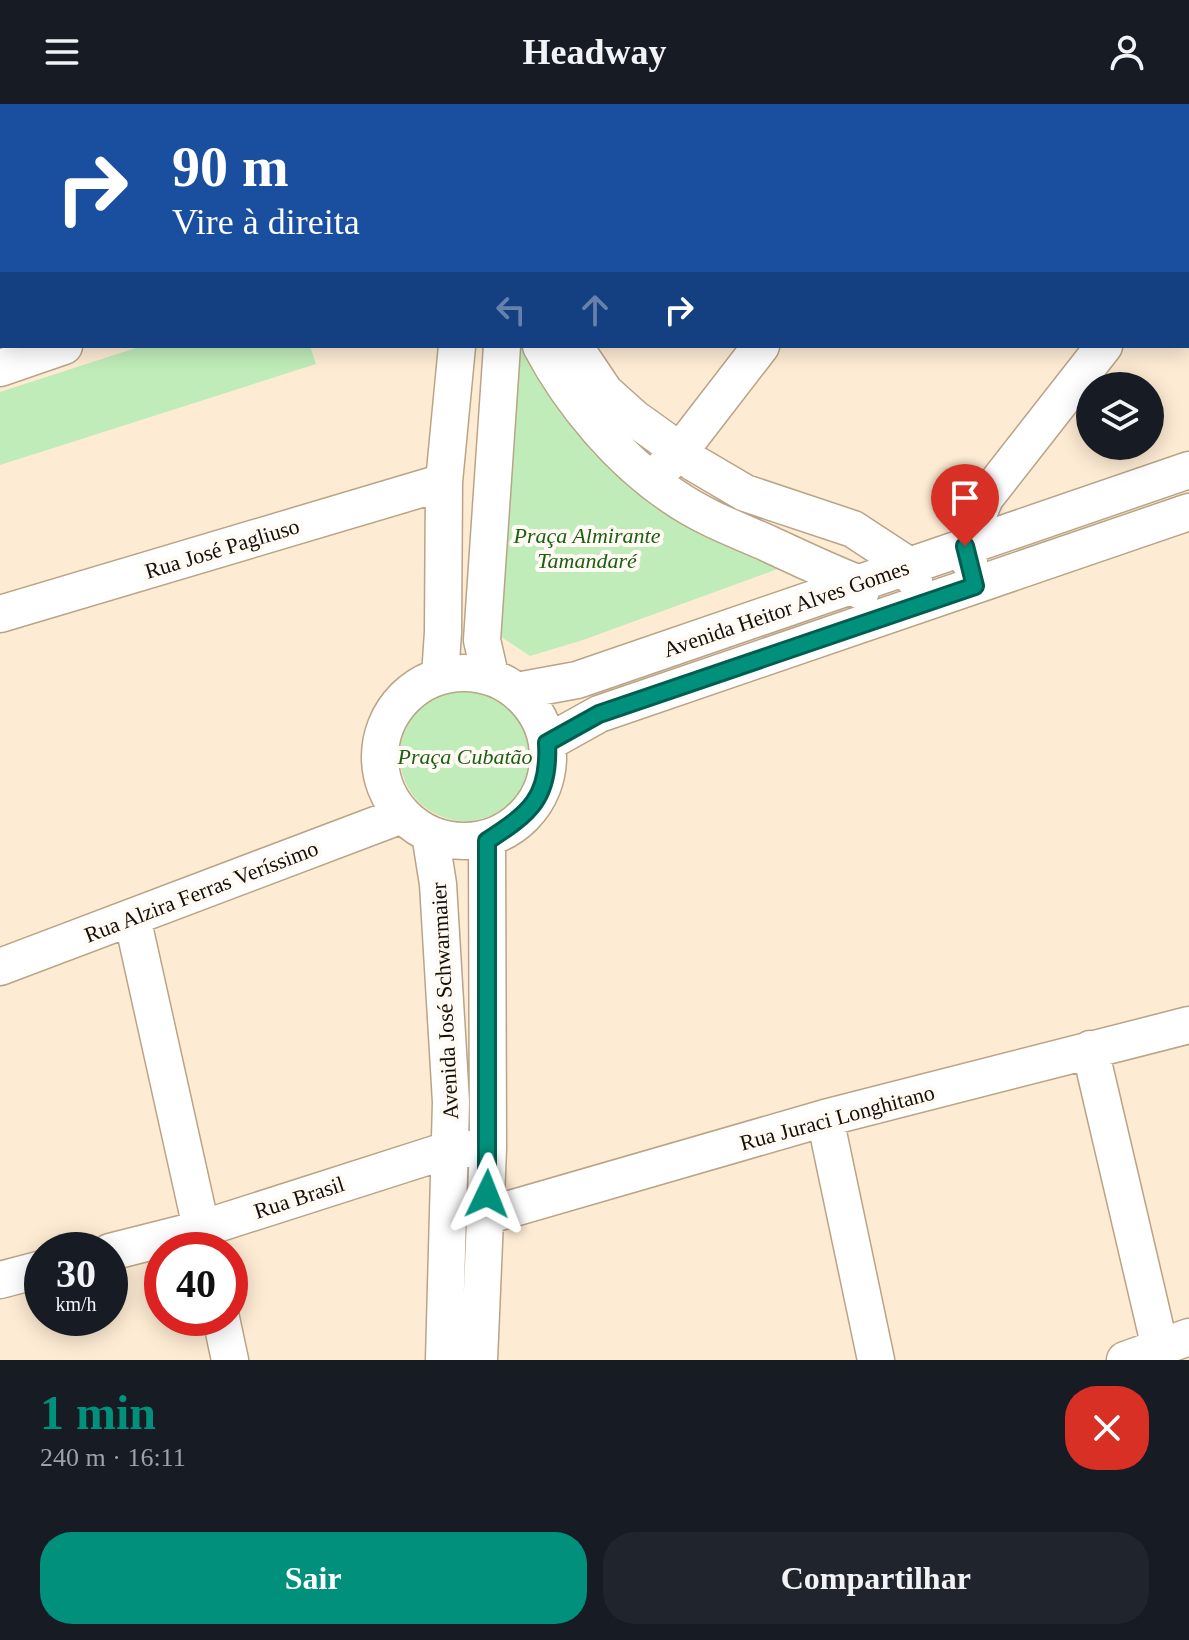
<!DOCTYPE html>
<html lang="pt">
<head>
<meta charset="utf-8">
<style>
  :root { --surface:#171b24; --page:#20242c; --text:#f1f3f6; --muted:#9ea1a6; --accent:#00907b }
  body { margin:0; font-family:Georgia,serif; background:var(--page); color:var(--text); height:100vh; display:flex; flex-direction:column; font-size:30px; white-space:nowrap }
  * { box-sizing:border-box; margin:0 }
  p { font-size:26px; color:var(--muted) }
  .icon { flex:none; width:44px; height:44px; fill:none; stroke:currentColor; stroke-width:2; stroke-linecap:round; stroke-linejoin:round }
  .map { position:relative; height:1256px; overflow:hidden }
  .side { display:flex; flex-direction:column; background:var(--surface); flex:1 }
  .side>* { flex:none }
  .banner { position:absolute; left:0px; top:0px; width:1190px; height:244px; box-shadow:0 4px 20px #0003; background:#1a4fa0; color:#fff; overflow:hidden }
  .buttons { position:absolute; left:1076px; top:268px; display:grid; gap:16px }
  .buttons a { display:grid; place-items:center; width:88px; height:88px; border-radius:50%; background:var(--surface); box-shadow:0 4px 20px #0003; font-size:40px }
  .speed { position:absolute; left:24px; top:1128px; display:flex; gap:16px; font-size:40px; font-weight:700; text-align:center }
  .speed>* { display:grid; place-content:center; width:104px; height:104px; border-radius:50%; background:var(--surface); box-shadow:0 4px 20px #0003; line-height:1 }
  .speed small { font-size:20px; font-weight:400 }
  .speed .limit { border:12px solid #d22; background:#fff; color:#111 }
  .pin { position:absolute; display:grid; place-items:center; width:68px; height:68px; color:#fff; margin:-82px -34px; border-radius:50% 50% 50% 0; rotate:-45deg; box-shadow:0 0 8px #0007 }
  .pin .icon { rotate:45deg }
  .me { position:absolute; width:88px; margin:-44px; rotate:2deg; stroke-linejoin:round; filter:drop-shadow(0 0 6px #0008) }
  .turn { display:flex; align-items:center; gap:28px; height:168px; padding:0 40px; font-size:36px }
  .turn .icon { width:104px; height:104px; stroke-width:2.5 }
  .turn b { display:block; font-size:56px; line-height:68px }
  .lanes { display:flex; align-items:center; height:76px; padding:0 40px; background:#0003; justify-content:center; gap:40px; direction:ltr }
  .lanes .off { opacity:.35 }
  .round { display:grid; place-items:center; flex:none; width:84px; height:84px; border-radius:32px; background:var(--page) }
  .headline { display:flex; align-items:center; justify-content:space-between; height:136px; padding:0 40px }
  h1 { font-size:48px; font-weight:700; line-height:60px; color:var(--accent) }
  .primary-button { display:flex; gap:16px; margin-top:auto; padding:16px 40px }
  .primary-button a { flex:1; height:92px; border-radius:32px; background:var(--accent); color:#fff; font-size:32px; font-weight:700; line-height:92px; text-align:center }
  .primary-button a+a { background:var(--page); color:var(--text) }
  header { display:flex; justify-content:space-between; align-items:center; height:104px; padding:0 40px; background:var(--surface); font-size:36px; font-weight:700 }
  .map>svg:first-child { display:block }
  .green { fill:#bfecb9 }
  .lines { fill:none; stroke-linecap:round; stroke-linejoin:round }
  .minor-casing { stroke:#b9a487; stroke-width:39 }
  .minor { stroke:#fff; stroke-width:36 }
  .route-casing { stroke:#005e50; stroke-width:20 }
  .route { stroke:#00907b; stroke-width:14 }
  .labels { text-anchor:middle; stroke-width:8; stroke-linejoin:round; paint-order:stroke }
  .park-label { font-size:22px; font-style:italic; fill:#1c5f13; stroke:#fffaf4 }
  .street-label { font-size:22px; fill:#160f05; stroke:#fffaf4 }
</style>
</head>
<body>
<header><svg class="icon" aria-label="menu" viewBox="0 0 24 24"><path d="M4 6h16M4 12h16M4 18h16"/></svg>Headway<svg class="icon" aria-label="person" viewBox="0 0 24 24"><circle cx="12" cy="8" r="4"/><path d="M4 21q1-7 8-7t8 7"/></svg></header>
<div class="map">
<svg width="1189" height="1256" viewBox="0 0 1189 1256">
  <rect width="100%" height="100%" fill="#fdebd3"/>
  <path class="green" d="M142 242H310L316 260 0 361V288Z
    M517 242H526L569 304 783 463 583 536 530 552 491 526Z
    M400 652a65 65 0 1 1 130 0a65 65 0 1 1-130 0Z"/>
  <g class="lines">
    <g class="minor-casing">
      <path id="minor" d="M193 0V2
        M476 2V0
        M526 2V0
        M604 2 606 0
        M945 2 947 0
        M1188 133 1189 132
        M0 225 2 224
        M541 242C571 299 620 357 674 393 703 413 735 425 767 439 797 453 826 467 857 479L861 487
        M574 242 605 288 634 314 680 347 694 359 745 389 853 425 908 461 914 475
        M0 264 64 242
        M665 362 680 347 761 242
        M969 457 965 442 985 394 1104 242
        M0 510 444 378
        M380 653a84 84 0 1 1 168 0a84 84 0 1 1-168 0Z
        M490 571 482 536 502 242
        M440 572 443 528 444 378 457 242
        M517 587 577 576 1189 366
        M547 639 599 610 1189 408
        M430 730 438 780 451 998 444 1256
        M132 813 206 1146
        M0 863 402 711
        M1090 945 1160 1244
        M825 1014 876 1256
        M486 1112 825 1014 1189 921
        M110 1148 201 1125 451 1045H473
        M0 1176 42 1165
        M221 1214 230 1256
        M479 1256 488 1045 487 737
        M1125 1256 1189 1233"/>
    </g>
    <use href="#minor" class="minor"/>
  </g>
  <g class="lines">
    <g class="route-casing">
      <path id="route" d="M487 1090V737C530 709 550 694 547 639L599 610 975 482 965 442"/>
    </g>
    <use href="#route" class="route"/>
  </g>
  <g class="labels">
    <g class="park-label">
      <text x="587" y="439">Praça Almirante<tspan x="587" dy="25">Tamandaré</tspan></text>
      <text x="465" y="660">Praça Cubatão</text>
    </g>
    <g class="street-label">
      <text transform="translate(222 444) rotate(-17)" y="8">Rua José Pagliuso</text>
      <text transform="translate(786 504) rotate(-19)" y="8">Avenida Heitor Alves Gomes</text>
      <text transform="translate(201 787) rotate(-21)" y="8">Rua Alzira Ferras Veríssimo</text>
      <text transform="translate(444 897) rotate(-93)" y="8">Avenida José Schwarmaier</text>
      <text transform="translate(837 1013) rotate(-15)" y="8">Rua Juraci Longhitano</text>
      <text transform="translate(299 1093) rotate(-18)" y="8">Rua Brasil</text>
    </g>
  </g>
</svg>
<div class="buttons">
<a><svg class="icon" aria-label="layers" viewBox="0 0 24 24"><path d="M12 4l9 5-9 5-9-5zM3 14l9 5 9-5"/></svg></a>
</div>
<div class="speed"><div>30<small>km/h</small></div><div class="limit">40</div></div>
<div class="pin" style="left:965px;top:442px;background:#d93025"><svg class="icon" aria-label="arrive" viewBox="0 0 24 24"><path d="M6 21V4h12l-3 4 3 4H6"/></svg></div>
<svg class="me" style="left:487px;top:1090px" viewBox="-20 -20 40 40"><path d="M0-17L14 15 0 8-14 15z" fill="#00907b" stroke="#fff" stroke-width="4"/></svg>
<div class="banner">
<div class="turn"><svg class="icon" aria-label="right" viewBox="0 0 24 24"><path d="M7 20v-9h11M14 6l5 5-5 5"/></svg><div><b>90 m</b>Vire à direita</div></div>
<div class="lanes"><svg class="icon off" aria-label="left" viewBox="0 0 24 24"><path d="M17 20v-9H6M10 6l-5 5 5 5"/></svg><svg class="icon off" aria-label="ahead" viewBox="0 0 24 24"><path d="M12 20V5M6 11l6-6 6 6"/></svg><svg class="icon" aria-label="right" viewBox="0 0 24 24"><path d="M7 20v-9h11M14 6l5 5-5 5"/></svg></div>
</div>
</div>
<section class="side">
<div class="headline"><div><h1>1 min</h1><p>240 m · 16:11</p></div><a class="round" style="background:#d93025;color:#fff"><svg class="icon" aria-label="close" viewBox="0 0 24 24"><path d="M6 6l12 12M18 6L6 18"/></svg></a></div>
<div class="primary-button"><a>Sair</a><a>Compartilhar</a></div>
</section>
</body>
</html>
